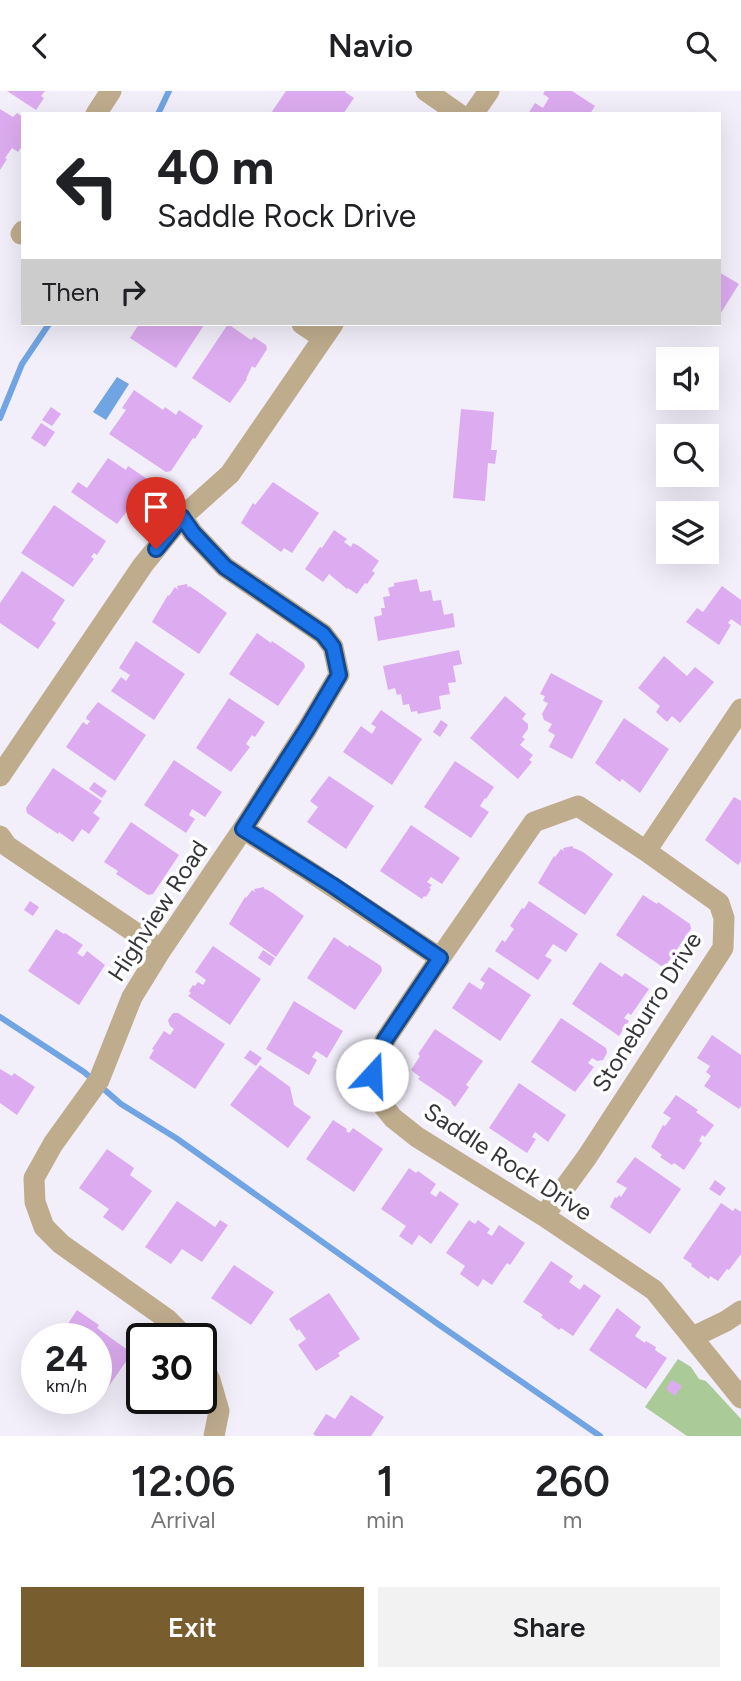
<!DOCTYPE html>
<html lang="en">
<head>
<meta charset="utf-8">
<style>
  :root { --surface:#fff; --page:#f2f2f2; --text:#202124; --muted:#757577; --accent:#785d2f }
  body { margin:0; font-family:Figtree,sans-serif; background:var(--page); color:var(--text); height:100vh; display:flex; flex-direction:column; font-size:26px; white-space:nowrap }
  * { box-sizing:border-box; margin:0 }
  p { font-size:23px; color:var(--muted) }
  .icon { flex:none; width:38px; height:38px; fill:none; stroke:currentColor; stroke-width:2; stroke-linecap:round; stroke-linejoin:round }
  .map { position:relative; height:1345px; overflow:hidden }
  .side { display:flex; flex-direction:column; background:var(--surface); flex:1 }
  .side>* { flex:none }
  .guide { position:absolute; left:21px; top:21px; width:700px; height:214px; border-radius:0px; box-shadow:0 7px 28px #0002; background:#fff; color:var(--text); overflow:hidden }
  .tools { position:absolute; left:656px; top:256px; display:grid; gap:14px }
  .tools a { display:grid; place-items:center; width:63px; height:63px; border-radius:0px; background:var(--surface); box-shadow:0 7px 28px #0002; font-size:35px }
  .speed { position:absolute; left:21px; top:1232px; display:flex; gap:14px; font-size:35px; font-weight:700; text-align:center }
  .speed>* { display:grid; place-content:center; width:91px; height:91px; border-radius:50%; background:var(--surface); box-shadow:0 7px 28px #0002; line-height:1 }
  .speed small { font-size:18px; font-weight:400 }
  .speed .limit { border:4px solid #111; border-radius:10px; background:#fff; color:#111 }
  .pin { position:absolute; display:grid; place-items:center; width:60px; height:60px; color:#fff; margin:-72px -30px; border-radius:50% 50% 50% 0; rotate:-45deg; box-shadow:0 0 7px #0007 }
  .pin .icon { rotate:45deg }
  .me { position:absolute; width:77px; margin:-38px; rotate:20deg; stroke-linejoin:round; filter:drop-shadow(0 0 5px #0008) }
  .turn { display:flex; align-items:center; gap:24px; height:147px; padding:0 21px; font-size:32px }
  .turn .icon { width:91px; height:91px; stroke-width:2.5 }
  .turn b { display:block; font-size:49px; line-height:60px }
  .then { display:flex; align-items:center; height:66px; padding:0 21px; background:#0003; gap:14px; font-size:26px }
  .eta { display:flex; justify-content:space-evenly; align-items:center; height:119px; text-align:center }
  .eta b { font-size:42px; font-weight:600; line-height:49px }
  .button { display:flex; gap:14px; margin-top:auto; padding:14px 21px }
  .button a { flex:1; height:80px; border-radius:0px; background:var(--accent); color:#fff; font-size:28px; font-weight:600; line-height:80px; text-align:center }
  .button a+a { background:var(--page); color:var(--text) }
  header { display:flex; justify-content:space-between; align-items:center; height:91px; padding:0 21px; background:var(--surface); font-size:32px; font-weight:600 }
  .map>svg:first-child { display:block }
  .green { fill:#aacb98 }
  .water { fill:#70a4e2 }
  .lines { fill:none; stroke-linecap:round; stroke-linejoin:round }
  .stream { stroke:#70a4e2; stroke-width:6 }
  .building { fill:#ddacf0 }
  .street { stroke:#bfac8d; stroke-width:21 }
  .route-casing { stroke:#114b97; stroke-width:18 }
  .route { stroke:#1a73e8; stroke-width:12 }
  .labels { text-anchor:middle; stroke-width:7; stroke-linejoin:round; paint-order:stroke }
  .street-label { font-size:24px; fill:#363539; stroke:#fff }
</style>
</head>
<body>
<header><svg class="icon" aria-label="back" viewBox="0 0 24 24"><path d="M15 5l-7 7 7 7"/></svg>Navio<svg class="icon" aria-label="search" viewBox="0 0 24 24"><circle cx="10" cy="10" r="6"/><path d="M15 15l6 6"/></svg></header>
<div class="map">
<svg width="741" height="1345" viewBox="0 0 741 1345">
  <rect width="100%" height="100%" fill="#f2eefa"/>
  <path class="green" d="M678 1268 691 1276 699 1288 706 1290 741 1328V1345H687L645 1316Z"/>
  <path class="water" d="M117 286 129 293 106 329 93 321Z"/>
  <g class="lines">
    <path class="stream" d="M158 23 169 0
      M0 327 22 273 49 233
      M0 926 84 981 121 1013 176 1047 438 1233 600 1345"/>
  </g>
  <path class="building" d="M7 0H45L41 5 44 7 36 19Z
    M286 0H346L345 1 354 7 343 23H273L271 22Z
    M545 0H572L595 15 590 23H528L535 12 543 17 549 7 543 3Z
    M0 18 13 26 17 22 23 26V54L18 61 12 57 5 67 7 68 0 79Z
    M719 181 739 193 719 225Z
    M139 233H202L204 234 176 277 130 247Z
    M228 233 251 249 254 246 266 254 267 258 255 277 252 275 246 288H247L230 312 192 287Z
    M134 299 163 319 165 316 176 324 179 319 203 335 195 348 193 347 171 380 166 381 109 343 126 319 122 317Z
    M51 316 61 323 52 335 42 329Z
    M461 318 494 321 491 359H497L495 373 488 372 485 410 453 407Z
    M41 332 55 341 45 356 31 347Z
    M108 367 126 379 128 375 150 390 117 433 71 401 78 391 87 397Z
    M273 391 319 422 292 462 284 457 281 461 241 432 253 412 255 414Z
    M54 414 106 450 97 464 94 462 91 466 94 468 73 496 21 462Z
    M334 439 347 448 344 451 351 456 353 452 359 455 379 470 372 480 375 482 367 493 365 492 357 503 348 497 347 498 329 483 323 491 305 478 320 456 322 457Z
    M22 480 65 509 52 529 56 532 38 558 0 532V512Z
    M417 488 420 501 431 499 433 510 441 509 444 524 453 522 455 536 378 550 374 526 382 524 381 517H385L383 506 390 505 388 497 394 495V492Z
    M187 493 188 497 189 495 197 500 227 522 199 563 152 531 168 504 169 505 175 496 178 499 177 495Z
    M722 495 741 509V535L731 528 728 532 731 534 719 554 686 531 697 517 703 521Z
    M257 542 271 552 272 550 304 572 305 576 278 615 229 583Z
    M136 550 185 583 154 629 111 600 121 586 126 590 130 584 119 577Z
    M459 559 462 573 453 575 456 591 448 592 450 603 439 605 441 618 418 623 417 620 411 621 409 613 403 614 401 603 397 604 395 597 388 599 383 575Z
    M664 565 687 585 695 576 714 591 680 632 672 625 667 631 656 621 660 615 638 597Z
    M551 582 603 610 572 668 549 656 555 644 548 640 552 633 544 629 542 623 548 612 543 610 545 605 540 603Z
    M505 605 526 623 522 628 528 633V638L522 646 525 648 520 654 533 664 529 669 532 671 518 688 470 647Z
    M229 607 265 631 255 646 252 644 246 653 250 656 231 681 196 657Z
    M98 611 146 644 115 690 66 656 83 631 87 634 90 630 86 628 87 625Z
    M381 619 422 648 392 694 343 661 361 635 372 643 376 636 371 633Z
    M624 627 669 658 640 702 622 688 620 691 595 672Z
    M441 629 448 634 440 646 433 641Z
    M174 669 222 701 205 726 192 718 189 724 195 728 186 742 144 714Z
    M455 670 494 696 486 708 485 707 480 715 489 721 471 747 424 716Z
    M53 677 102 710 93 722 100 727 89 743 82 738 73 751 59 741 58 743 27 722 26 717Z
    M329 685 374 715 346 758 307 731 318 716 310 710Z
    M94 691 107 700 102 707 89 698Z
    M734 706 741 710V770L738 774 705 749Z
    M131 731 179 764 153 803 148 804 116 783 118 780 104 771Z
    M411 734 460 767 442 793 431 786 427 791 432 794 429 797 431 798 426 806 424 805 422 808 380 780Z
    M573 755V758L574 757 583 761 613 783 585 824 538 792 554 765 555 766 561 758 564 760 563 757Z
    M264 796 265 799 266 798 274 803 304 825 276 866 229 833 245 806 246 807 252 799 255 801 254 798Z
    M643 804 657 813 658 811 690 833 691 838 664 877 616 844Z
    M30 810 39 816 33 825 24 819Z
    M529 810 578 843 566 861 553 853 545 865 552 869 538 889 495 860 502 849 505 851 514 838 510 835 522 817 524 818Z
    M56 838 64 843 65 842 83 854 77 862 83 866 87 860 105 874 79 914 28 880Z
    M334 846 348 856 349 854 381 875 382 880 355 919 307 887Z
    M213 855 261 888 230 934 188 905 191 902 189 900 193 894 195 895 198 891 203 894 206 889 195 881Z
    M263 859 275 867 270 875 258 867Z
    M600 871 622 886 625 882 649 898 631 924 628 922 624 927 629 930 619 945 572 913Z
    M489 876 531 904 500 950 452 917 469 891 481 899 485 892 480 889Z
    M294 910 343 940 327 967 316 960 312 966 317 969 309 984 266 958Z
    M173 922H178L225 953 195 998 149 967 154 959 152 958 164 940 170 944 174 938 170 935 168 929Z
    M561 927 606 957 607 962 603 969 597 970 592 967 588 972 594 976 575 1001 531 971Z
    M435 938 483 970 466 994 469 996 455 1016 451 1012 452 1011 418 988 420 986 411 979 420 965 418 963Z
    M712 944 741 964V1015L739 1018 704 995 711 985 706 981 710 975 697 967Z
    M250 959 262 967 256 975 244 967Z
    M260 974 290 996 294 1014 311 1026 288 1057 230 1014Z
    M0 978 12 985 14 982 35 996 17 1024 0 1012Z
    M519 992 566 1024 548 1051 535 1041 532 1046 536 1048 527 1062 489 1037Z
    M676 1004 698 1019 696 1021 714 1034 705 1046 702 1044 699 1050 702 1052 684 1079 674 1072 672 1074 660 1066 662 1064 651 1056 663 1034 665 1035 671 1027 663 1022Z
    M333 1029 347 1038 346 1040 349 1042 353 1037 383 1058 354 1101 306 1068Z
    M107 1058 134 1077 130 1084 152 1100 123 1140 103 1126 109 1118 79 1097Z
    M635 1066 681 1098 650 1143 610 1116 615 1106 617 1107 619 1104 621 1106 627 1097 616 1091Z
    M409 1077 416 1082 418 1080 436 1093 430 1102 436 1106 440 1100 459 1113 431 1153 419 1144 412 1154 399 1145 406 1135 381 1118Z
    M715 1089 726 1097 720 1105 709 1098Z
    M177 1110 215 1136 220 1129 228 1134 202 1171 182 1158 171 1173 145 1156Z
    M721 1112 733 1120 735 1117 741 1121V1163L729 1179 727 1178 718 1190 710 1185 709 1188 691 1175 692 1173 683 1167Z
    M469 1129 475 1133 478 1129 490 1138 487 1142 492 1145 499 1134 525 1152 510 1174 507 1172 492 1194 483 1188 478 1196 460 1183 465 1175 446 1162Z
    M551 1170 573 1185 569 1191 580 1199 584 1193 601 1205 573 1245 561 1237 559 1239 541 1226 543 1224 523 1211Z
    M234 1174 274 1201 251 1234 211 1207Z
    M329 1202 360 1248 338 1262 340 1265 316 1280 298 1254 306 1248 299 1238 297 1240 289 1228Z
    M617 1217 641 1236 635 1245 645 1252 646 1250 656 1256 655 1259 667 1267 646 1298 589 1259Z
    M77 1219 99 1234 97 1237 132 1262 104 1302 96 1297V1248H58Z
    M672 1289 682 1295 675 1305 666 1298Z
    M351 1304 384 1326 371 1345H316L313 1343 326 1323 335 1328Z"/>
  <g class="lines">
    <path class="street" d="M426 0 459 23
      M96 23 111 0
      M473 23 489 0
      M21 143 23 140
      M302 233 323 247
      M182 426 193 442 225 476 323 543 333 556 339 584 307 638 243 738 161 859 132 906 99 989 53 1053 34 1087 35 1111 44 1136 61 1153 167 1228 187 1248
      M0 685 143 474 182 426 230 383 333 233
      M243 738 309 780 440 867 385 949 372 984 377 1007 393 1027 417 1046 544 1125 654 1199 741 1307
      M0 745 7 755 161 859
      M440 867 534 731 578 715 646 760 741 618
      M544 1125 587 1066 723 857 724 827 719 812 646 760
      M693 1246 726 1230 741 1220
      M201 1270 210 1289 219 1320 214 1345"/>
  </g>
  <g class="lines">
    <g class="route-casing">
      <path id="route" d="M156 458 182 426 193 442 225 476 323 543 333 556 339 584 307 638 243 738 332 794 440 867 385 949 372 984"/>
    </g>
    <use href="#route" class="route"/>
  </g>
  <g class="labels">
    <g class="street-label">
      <text transform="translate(158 820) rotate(-57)" y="8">Highview Road</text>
      <text transform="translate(647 921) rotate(-58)" y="8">Stoneburro Drive</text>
      <text transform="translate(508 1071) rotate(33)" y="8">Saddle Rock Drive</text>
    </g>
  </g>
</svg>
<div class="tools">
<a><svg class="icon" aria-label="sound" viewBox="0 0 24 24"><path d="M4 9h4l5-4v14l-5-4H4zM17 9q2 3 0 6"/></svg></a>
<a><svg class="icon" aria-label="search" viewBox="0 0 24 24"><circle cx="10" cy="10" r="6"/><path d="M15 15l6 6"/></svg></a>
<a><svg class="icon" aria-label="layers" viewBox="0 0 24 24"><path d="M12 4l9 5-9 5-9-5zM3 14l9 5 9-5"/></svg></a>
</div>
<div class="speed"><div>24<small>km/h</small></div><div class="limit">30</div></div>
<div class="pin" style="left:156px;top:458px;background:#d93025"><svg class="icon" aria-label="arrive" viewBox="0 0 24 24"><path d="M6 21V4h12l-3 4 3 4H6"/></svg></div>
<svg class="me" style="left:372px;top:984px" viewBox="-20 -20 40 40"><circle r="19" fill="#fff"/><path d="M0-13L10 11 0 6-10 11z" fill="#1a73e8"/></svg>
<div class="guide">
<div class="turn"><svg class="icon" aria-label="left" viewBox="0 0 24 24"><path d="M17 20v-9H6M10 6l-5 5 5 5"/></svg><div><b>40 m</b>Saddle Rock Drive</div></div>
<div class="then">Then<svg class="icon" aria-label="right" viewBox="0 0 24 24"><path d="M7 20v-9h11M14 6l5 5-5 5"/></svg></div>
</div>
</div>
<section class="side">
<div class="eta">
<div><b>12:06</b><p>Arrival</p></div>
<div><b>1</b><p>min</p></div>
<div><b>260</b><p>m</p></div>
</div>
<div class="button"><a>Exit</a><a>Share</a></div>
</section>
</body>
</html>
